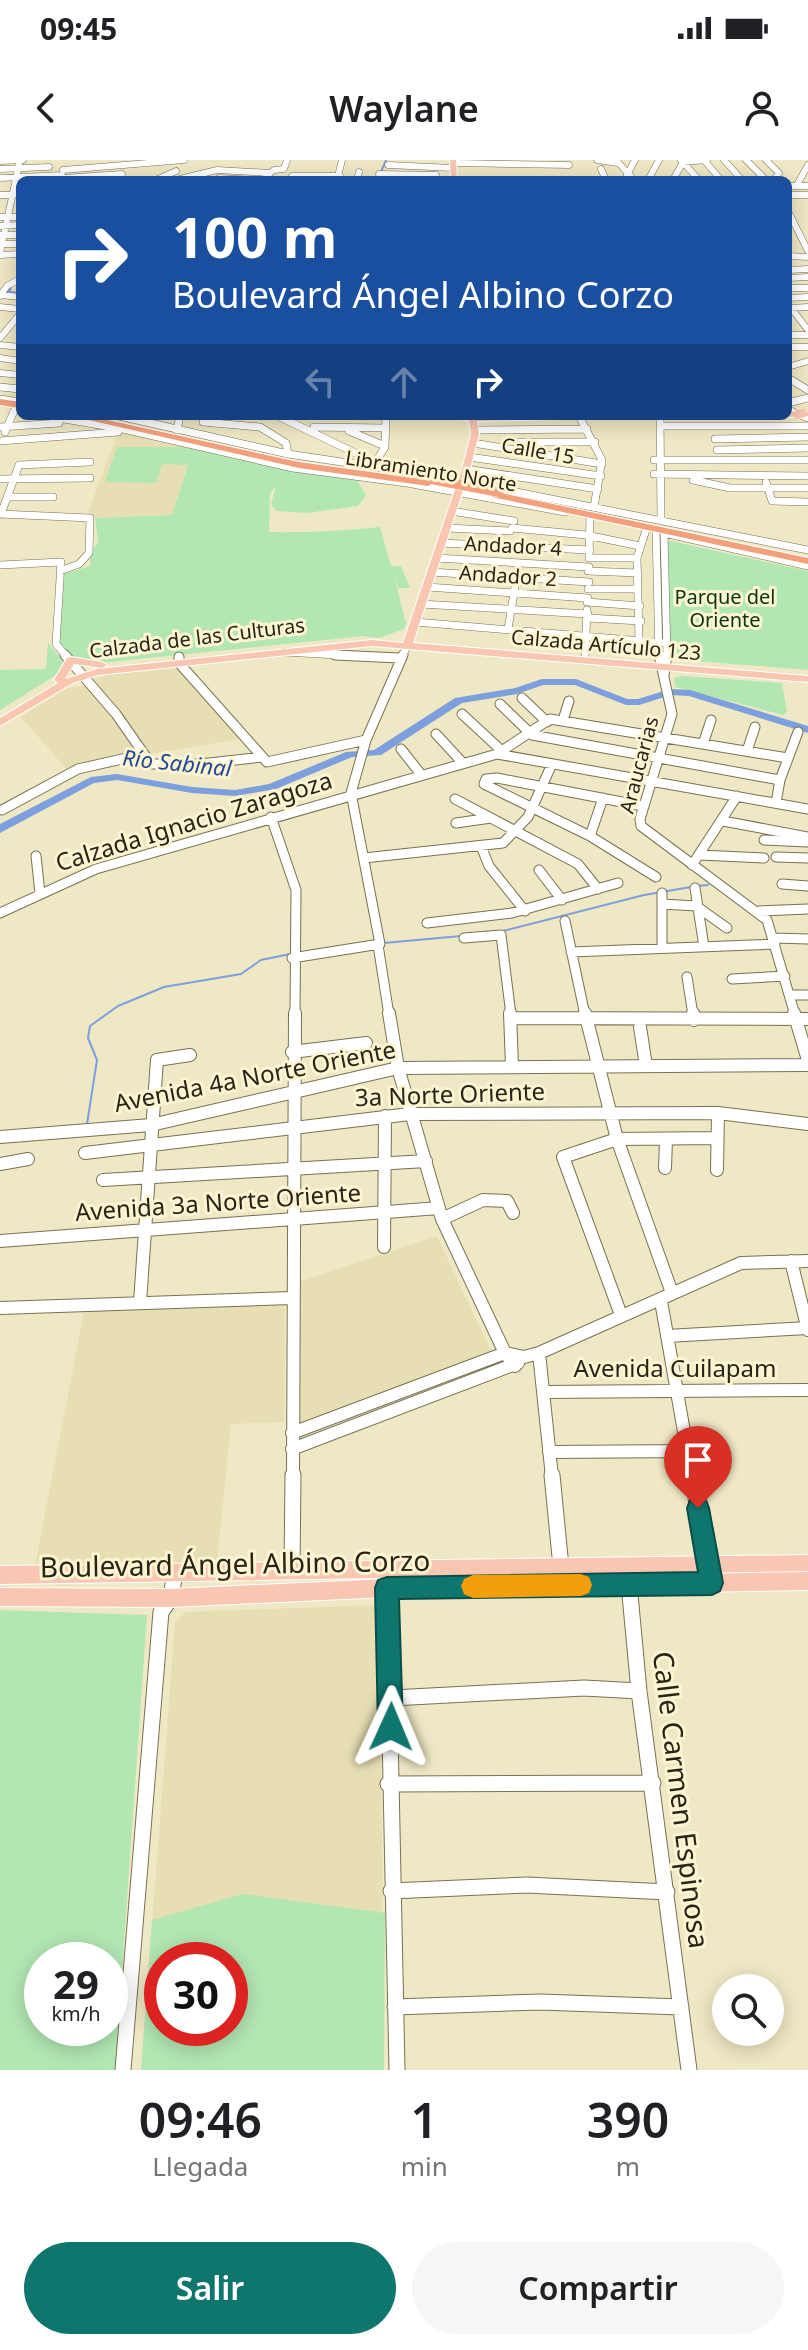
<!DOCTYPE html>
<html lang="es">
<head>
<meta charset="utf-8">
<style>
  :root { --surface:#fff; --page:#f6f6f6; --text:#202124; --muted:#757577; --accent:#0f766e }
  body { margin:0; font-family:"Noto Sans",sans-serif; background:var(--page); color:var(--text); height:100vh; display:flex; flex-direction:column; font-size:30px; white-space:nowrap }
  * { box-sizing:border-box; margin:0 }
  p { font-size:26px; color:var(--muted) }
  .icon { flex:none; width:44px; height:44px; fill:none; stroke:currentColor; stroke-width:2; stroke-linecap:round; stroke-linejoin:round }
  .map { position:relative; height:1910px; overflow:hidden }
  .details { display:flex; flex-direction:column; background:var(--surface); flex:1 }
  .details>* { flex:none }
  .banner { position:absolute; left:16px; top:16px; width:776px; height:244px; border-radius:12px; box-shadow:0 4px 20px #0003; background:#1a4fa0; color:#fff; overflow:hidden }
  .tools { position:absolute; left:712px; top:1814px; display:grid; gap:16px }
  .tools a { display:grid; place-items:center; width:72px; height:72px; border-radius:50%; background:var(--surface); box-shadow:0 4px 20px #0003; font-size:40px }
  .speed { position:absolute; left:24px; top:1782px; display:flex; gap:16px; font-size:40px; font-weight:700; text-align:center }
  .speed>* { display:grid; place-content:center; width:104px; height:104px; border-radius:50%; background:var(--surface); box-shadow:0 4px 20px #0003; line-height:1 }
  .speed small { font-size:20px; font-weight:400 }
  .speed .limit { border:12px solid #d22; background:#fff; color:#111 }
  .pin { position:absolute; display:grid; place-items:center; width:68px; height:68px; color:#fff; margin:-82px -34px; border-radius:50% 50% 50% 0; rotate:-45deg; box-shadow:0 0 8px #0007 }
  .pin .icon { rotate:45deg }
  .me { position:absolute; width:88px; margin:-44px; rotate:1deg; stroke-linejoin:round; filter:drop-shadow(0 0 6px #0008) }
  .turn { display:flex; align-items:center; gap:28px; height:168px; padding:0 24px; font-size:36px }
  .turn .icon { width:104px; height:104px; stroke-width:2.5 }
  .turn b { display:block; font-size:56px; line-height:68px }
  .lanes { display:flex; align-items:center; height:76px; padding:0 24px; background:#0003; justify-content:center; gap:40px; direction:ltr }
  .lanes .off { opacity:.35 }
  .eta { display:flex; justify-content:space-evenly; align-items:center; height:136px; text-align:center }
  .eta b { font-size:48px; font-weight:600; line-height:56px }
  .primary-button { display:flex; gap:16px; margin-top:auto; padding:16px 24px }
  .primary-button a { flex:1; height:92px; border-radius:48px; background:var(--accent); color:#fff; font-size:32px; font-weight:600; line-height:92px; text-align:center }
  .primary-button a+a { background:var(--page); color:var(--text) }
  .status { display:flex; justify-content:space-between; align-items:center; height:56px; padding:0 40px; background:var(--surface); direction:ltr }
  .status svg { height:22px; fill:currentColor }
  header { display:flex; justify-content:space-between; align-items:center; height:104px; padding:0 24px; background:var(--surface); font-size:36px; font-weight:600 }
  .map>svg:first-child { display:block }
  .built { fill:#e7deb3; fill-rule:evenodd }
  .green { fill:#b2e7b3; fill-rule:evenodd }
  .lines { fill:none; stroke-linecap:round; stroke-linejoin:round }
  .stream { stroke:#7d9fdd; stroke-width:2 }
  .river { fill:#7d9fdd; fill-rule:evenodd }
  .minor-far4-casing { stroke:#787152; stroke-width:7 }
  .minor-far3-casing { stroke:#787152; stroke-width:8 }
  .minor-far2-casing { stroke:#787152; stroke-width:11 }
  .minor-far1-casing { stroke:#787152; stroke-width:14 }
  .minor-casing { stroke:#787152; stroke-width:17 }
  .major-casing { stroke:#fff; stroke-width:2 }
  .highway-casing { stroke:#fff; stroke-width:2 }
  .minor-far4 { stroke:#fff; stroke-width:6 }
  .minor-far3 { stroke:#fff; stroke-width:7 }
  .minor-far2 { stroke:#fff; stroke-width:9 }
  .minor-far1 { stroke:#fff; stroke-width:12 }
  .minor { stroke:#fff; stroke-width:15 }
  .major { fill:#f8c6b1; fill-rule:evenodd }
  .highway { fill:#f3a07d; fill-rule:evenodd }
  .major-bridge-casing { stroke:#fff; stroke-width:10; stroke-linecap:butt }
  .highway-bridge-casing { stroke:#fff; stroke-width:11; stroke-linecap:butt }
  .major-bridge { stroke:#f8c6b1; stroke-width:9 }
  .highway-bridge { stroke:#f3a07d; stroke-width:10 }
  .route { fill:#0f766e; stroke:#0a4d48; stroke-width:2 }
  .slow { fill:#f59e0b }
  .labels { text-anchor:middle; stroke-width:6; stroke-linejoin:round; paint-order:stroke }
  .far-street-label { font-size:20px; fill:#282518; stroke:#fdf5d2 }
  .far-park-label { font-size:20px; fill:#0a340f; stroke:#fdf5d2 }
  .far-water-label { font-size:22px; font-style:italic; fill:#244993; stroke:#fdf5d2 }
  .street-label { font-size:24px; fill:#282518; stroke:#fdf5d2 }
  .near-street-label { font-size:28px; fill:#282518; stroke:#fdf5d2 }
</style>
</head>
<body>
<div class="status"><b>09:45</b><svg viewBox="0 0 49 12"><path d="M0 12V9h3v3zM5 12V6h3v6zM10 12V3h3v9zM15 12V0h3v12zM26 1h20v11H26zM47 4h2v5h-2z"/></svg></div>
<header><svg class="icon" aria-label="back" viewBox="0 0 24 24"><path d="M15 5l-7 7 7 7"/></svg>Waylane<svg class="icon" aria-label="person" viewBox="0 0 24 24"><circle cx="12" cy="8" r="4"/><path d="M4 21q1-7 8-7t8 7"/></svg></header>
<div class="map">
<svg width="808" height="1910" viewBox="0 0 808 1910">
  <rect width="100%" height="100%" fill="#efe8c5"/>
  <path class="built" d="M126 273 193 287 172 355 95 358 87 355 117 275Z
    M177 508 240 579 150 594 94 519 117 512Z
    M86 526 139 594 69 612 21 557 67 528Z
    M437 1076 491 1191 298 1267 299 1122Z
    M285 1139 284 1262 231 1264 217 1403 35 1405 85 1147Z
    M380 1445 384 1910H141L175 1463 185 1452ZM162 1800H230V1868H162Z"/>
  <path class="green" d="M117 287H193L293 311 357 320 366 335 358 346 307 353 276 351 271 344 276 326 270 333 269 372C304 373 342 371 380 367L391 406H401L410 428H398L393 413 406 463 404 469 379 478 364 476 100 503 73 498 60 483 64 414 90 406V393L98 382 95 358 172 355 188 305 162 304 156 323 105 322Z
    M666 380 808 411V510L670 499Z
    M48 483 66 504 64 510 0 550V510L46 509Z
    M682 516 782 523 787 552 783 555 675 527 674 518Z
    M0 1450 147 1455 115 1910H0ZM42 1800H110V1868H42Z
    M243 1734 385 1753 384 1910H141L152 1760ZM162 1800H230V1868H162Z"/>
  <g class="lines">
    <path class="stream" d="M381 12 386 0
      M697 726 708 725
      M503 771 644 735 691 727
      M384 783 461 776
      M87 964 97 900 88 878 90 866 118 846 164 827 241 814 261 800 290 794"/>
    <path class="river" d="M6 126H12L11 131 20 132V136L4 135Z
      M542 519H576L627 539H638L670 529 690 530 808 566V573L689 536 671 535 639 545H626L575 525H543L517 534 462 543 381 595 352 597 276 629 235 636 192 633 117 620 94 623 0 673V664L91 617 117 614 192 627 235 630 269 624 346 592 374 590 455 538 515 528Z"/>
    <g class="minor-far4-casing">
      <path id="minor-far4" d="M597 0 618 3
        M616 0 634 20
        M681 0 699 20
        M704 0 721 20
        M724 0 742 20
        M746 0 766 20
        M766 0 779 13 774 20
        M0 1 23 0
        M457 3 569 5
        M388 5 453 8
        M0 9 49 7
        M601 9 606 20
        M63 10 184 0
        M379 14 436 15
        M627 15 635 0
        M292 16H340V20
        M338 16 342 0
        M265 17 274 10 284 9 287 0
        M0 18 62 15
        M63 18 122 14
        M219 18 255 20
        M156 20 176 11
        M176 20 217 10 270 13
        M357 20 359 12
        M648 20 659 0
        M673 20 683 2 707 0
        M797 25 808 5
        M788 26H808
        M0 35 19 34
        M788 35H808
        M788 51 808 91
        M0 57H20
        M0 66 20 65
        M1 75H20
        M0 84H20
        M0 93 20 0
        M0 95 20 94
        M788 96 808 97
        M788 110 808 109
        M788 118 808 117
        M788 128H808
        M1 135 20 137
        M0 136 7 126 20 119
        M788 138 808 137
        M788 144 808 170
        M0 147 20 149
        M789 148 808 147
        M788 175H808
        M0 178 20 154
        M0 185 20 187
        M788 187H808
        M0 198 20 201
        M788 207 808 201
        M0 213 20 215"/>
    </g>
    <g class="minor-far3-casing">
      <path id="minor-far3" d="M788 218 808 230
        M0 227 20 229
        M0 239 20 242
        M788 243 808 238
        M788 250 808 258
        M47 256 123 269 293 308 407 323 565 352
        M119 256 288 294 443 317
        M205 256 203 262 260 267 286 283 288 294
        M278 256 374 302
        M579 256 602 300 594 347
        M660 256 661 359
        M660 266H808
        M0 267 59 263
        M314 267 384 268
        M177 270 180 256
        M474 270 587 269
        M349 271 385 286
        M5 272 14 251
        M715 279 808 277
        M0 281 118 272
        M516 282H595
        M473 283 602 304
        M717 290 808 288
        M469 297 601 316
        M654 300H808
        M375 303 385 287 386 256
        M466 309 598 329
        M654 314 808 316
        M0 319 90 318
        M693 320 730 328H808
        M766 322 772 341 808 342
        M491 327 808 390
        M7 337H53
        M451 351 514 361
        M0 354 90 358 89 393 79 404 60 411
        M1 354 19 305 90 302
        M446 368 510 371
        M512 368 586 375 640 386
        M656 371 659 497
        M664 373 808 406
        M664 373 667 497
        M441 383 590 390
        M589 397 590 357
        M436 398 589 407
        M589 398H637
        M0 405 61 402 56 484 67 497
        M588 411 638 413
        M431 412 589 422
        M427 427 588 438
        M588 429H638
        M587 442 640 446
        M421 444 588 454
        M588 458 641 461
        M416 462 666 483
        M508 469 515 427
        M639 481 637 398 646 370
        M285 492 373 497
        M402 497 407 486
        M585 497 587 450"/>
    </g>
    <g class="minor-far2-casing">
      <path id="minor-far2" d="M65 495 116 554 151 604H200L263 597
        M335 495 399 498
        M659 495 672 554 640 659 641 666 767 760 795 855
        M179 497V503L267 602 366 580
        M664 515 667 495
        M522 538 547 562
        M500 544 532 575 780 620
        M462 554 502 591
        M563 560 569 541
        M436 574 462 602
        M703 584 711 560
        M401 589 420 613
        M747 591 755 567
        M497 594 550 559 788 598
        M484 624 590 676 656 717
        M484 624 486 619 497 618 643 646
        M455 639 578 704 598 729
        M776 643 780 620 798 572
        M2 650 78 609 144 594
        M271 657 296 730 295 855
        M723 661 808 677
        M456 663 491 658
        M590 676 603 638
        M764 680 807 682
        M481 686 489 706 525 751
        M700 695 764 698
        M36 696 40 733
        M776 697 808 698
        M364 698 503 683 528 657 552 604
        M692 705 737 636
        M539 710 562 740
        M782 724 808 726
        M695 728 704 787
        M662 733V788
        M662 744 696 746
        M696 746 727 768
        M759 751 808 749
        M0 753 96 709 497 594 808 649
        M565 761 585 855
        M427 763 512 753 618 723
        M464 778 501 775 511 855
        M774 778 808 779
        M378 785 389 855
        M571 792 775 784
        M292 798 380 784 351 633 366 580 403 495
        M687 817 693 855
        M732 819 785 816
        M790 835H808"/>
    </g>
    <g class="minor-far1-casing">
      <path id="minor-far1" d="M389 853 398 908 442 1059 505 1193 515 1206
        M510 853 512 906
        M585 853 617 979 672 1133
        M693 853 694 860
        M794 853 808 900
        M511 858 808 859
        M640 867 646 906
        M292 892 366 883
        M0 977 151 965 398 908 808 905
        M85 993 410 954 718 953 808 964
        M0 1004 28 999
        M665 1008 666 979
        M717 1010 718 953
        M103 1020 426 1001
        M442 1059 483 1040 507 1041 513 1053
        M0 1081 439 1048
        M384 1087 385 956
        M791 1101 808 1170
        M661 1141 692 1317
        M140 1142 157 900 190 895
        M0 1148 292 1138
        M621 1155 563 997 617 979 717 978
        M667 1176 808 1168
        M539 1193 552 1317
        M543 1232 808 1230
        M292 1273 505 1193 524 1197 539 1193 741 1103 808 1101
        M292 1289 518 1203
        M549 1292 688 1291
        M293 1317 295 853"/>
    </g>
    <g class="minor-casing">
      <path id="minor" d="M552 1315 561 1407
        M692 1315 709 1411
        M292 1410 293 1315
        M629 1424 639 1531 689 1910
        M387 1428 397 1910
        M392 1538 584 1528 639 1531
        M388 1624 653 1623
        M391 1731 527 1725 667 1732
        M395 1847 540 1842 681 1847
        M123 1910 161 1452 171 1438 175 1412"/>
    </g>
    <g class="major-casing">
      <path id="major" d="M450 0H456L457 20H451Z
        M788 252H808V256L767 258 763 256H788Z
        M468 256H608L604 258 477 261 479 274 470 309 413 483 808 516V522L372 486 98 515 73 523 0 566V558L58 523 54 520 67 498 71 497 102 502 107 505 102 508 74 504 65 519 97 509 372 480 403 483 462 309 471 274 469 261 463 259Z
        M808 1395V1411L0 1424V1406Z
        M808 1412V1430L387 1437 171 1447 0 1446V1428L171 1429 387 1419Z"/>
    </g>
    <g class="highway-casing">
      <path id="highway" d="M0 239 20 242V248L0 245Z
        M71 256H89L299 302 428 320 433 323 428 326 299 308Z
        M496 332 808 398V404L492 337V333Z"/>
    </g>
    <use href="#minor-far4" class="minor-far4"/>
    <use href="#minor-far3" class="minor-far3"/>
    <use href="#minor-far2" class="minor-far2"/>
    <use href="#minor-far1" class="minor-far1"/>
    <use href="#minor" class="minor"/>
    <use href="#major" class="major"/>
    <use href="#highway" class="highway"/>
    <g class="major-bridge-casing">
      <path id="major-bridge" d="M798 254 803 253"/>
    </g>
    <g class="highway-bridge-casing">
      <path id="highway-bridge" d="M431 319 499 332"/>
    </g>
    <use href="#major-bridge" class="major-bridge"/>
    <use href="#highway-bridge" class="highway-bridge"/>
  </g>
  <path class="route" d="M698 1337 706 1340 709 1348 723 1423 720 1431 712 1435 399 1439 403 1567 399 1576 391 1579 382 1576 378 1567 375 1428 378 1420 387 1417 698 1412 687 1348 690 1340Z"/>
  <path class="slow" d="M581 1414 589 1417 592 1425 589 1433 581 1436 473 1438 464 1434 461 1426 464 1419 473 1415Z"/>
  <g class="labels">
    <g class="far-street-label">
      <text transform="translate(538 291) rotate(10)" y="7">Calle 15</text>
      <text transform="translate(431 311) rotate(9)" y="7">Libramiento Norte</text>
      <text transform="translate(513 386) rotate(3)" y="7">Andador 4</text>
      <text transform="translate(508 416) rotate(4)" y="7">Andador 2</text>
      <text transform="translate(197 478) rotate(-7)" y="7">Calzada de las Culturas</text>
      <text transform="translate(606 485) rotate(5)" y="7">Calzada Artículo 123</text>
      <text transform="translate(639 605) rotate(-75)" y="7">Araucarias</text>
    </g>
    <g class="far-park-label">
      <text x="725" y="444">Parque del<tspan x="725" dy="23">Oriente</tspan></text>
    </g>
    <g class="far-water-label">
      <text transform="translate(177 603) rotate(6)" y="8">Río Sabinal</text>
    </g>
    <g class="street-label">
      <text transform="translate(194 662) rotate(-17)" y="8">Calzada Ignacio Zaragoza</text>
      <text transform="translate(255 917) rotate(-11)" y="8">Avenida 4a Norte Oriente</text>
      <text transform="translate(450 935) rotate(-2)" y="8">3a Norte Oriente</text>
      <text transform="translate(218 1043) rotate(-4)" y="8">Avenida 3a Norte Oriente</text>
      <text x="675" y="1217">Avenida Cuilapam</text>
    </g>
    <g class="near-street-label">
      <text transform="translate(235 1404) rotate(-1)" y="10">Boulevard Ángel Albino Corzo</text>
      <text transform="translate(681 1640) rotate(83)" y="10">Calle Carmen Espinosa</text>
    </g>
  </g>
</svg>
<div class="tools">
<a><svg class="icon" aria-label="search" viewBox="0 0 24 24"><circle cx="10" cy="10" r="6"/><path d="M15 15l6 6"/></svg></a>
</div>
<div class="speed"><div>29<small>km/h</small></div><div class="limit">30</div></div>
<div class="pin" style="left:698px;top:1348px;background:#d93025"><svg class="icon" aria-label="arrive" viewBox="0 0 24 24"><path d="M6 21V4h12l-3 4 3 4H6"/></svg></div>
<svg class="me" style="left:391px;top:1567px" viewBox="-20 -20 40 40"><path d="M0-17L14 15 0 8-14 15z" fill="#0f766e" stroke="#fff" stroke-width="4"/></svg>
<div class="banner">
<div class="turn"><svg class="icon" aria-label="right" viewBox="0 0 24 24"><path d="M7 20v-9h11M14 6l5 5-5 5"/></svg><div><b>100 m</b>Boulevard Ángel Albino Corzo</div></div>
<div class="lanes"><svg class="icon off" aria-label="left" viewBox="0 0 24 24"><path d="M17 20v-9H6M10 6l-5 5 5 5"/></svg><svg class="icon off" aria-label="ahead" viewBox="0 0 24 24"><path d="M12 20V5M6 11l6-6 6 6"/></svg><svg class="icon" aria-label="right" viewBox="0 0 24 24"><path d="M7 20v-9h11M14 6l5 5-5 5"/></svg></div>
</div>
</div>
<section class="details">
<div class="eta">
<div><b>09:46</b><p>Llegada</p></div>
<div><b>1</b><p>min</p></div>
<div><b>390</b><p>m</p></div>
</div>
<div class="primary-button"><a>Salir</a><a>Compartir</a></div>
</section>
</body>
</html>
